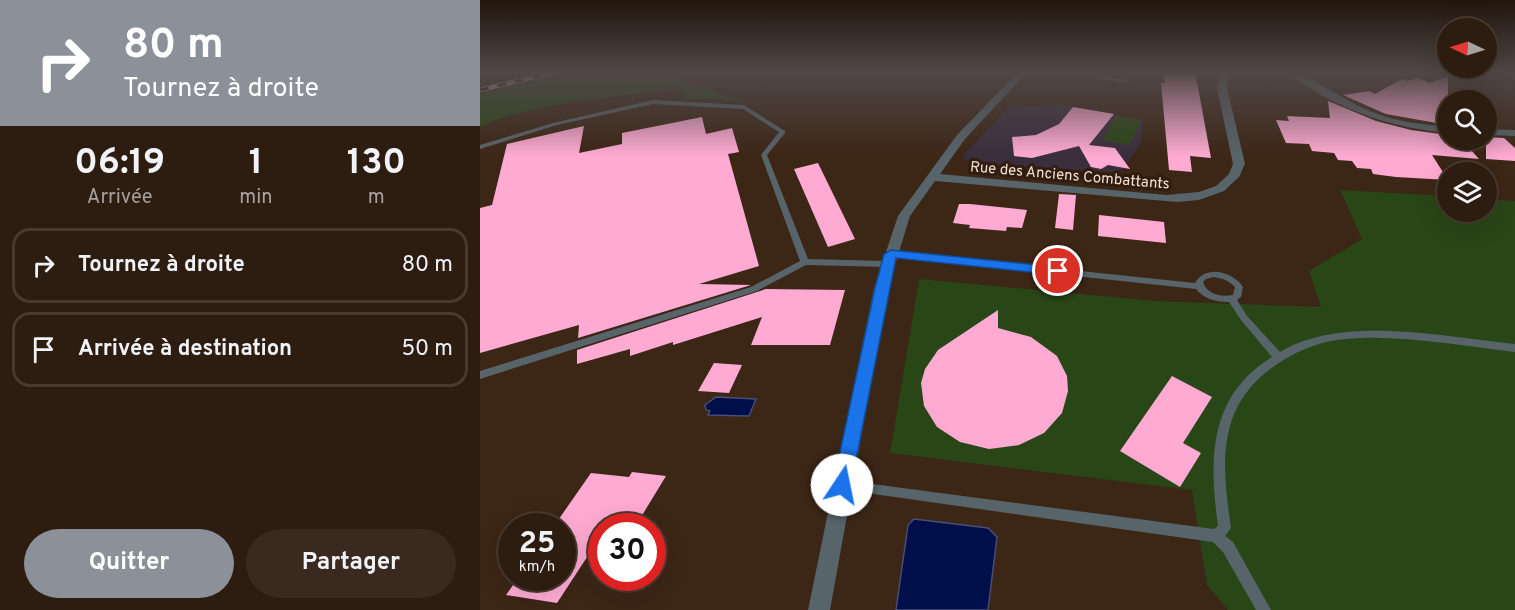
<!DOCTYPE html>
<html lang="fr">
<head>
<meta charset="utf-8">
<style>
  :root { --surface:#2d1c10; --page:#39291e; --text:#f1f3f6; --muted:#a7a19f; --line:#483a30; --accent:#8c9099 }
  body { margin:0; font-family:Overpass,sans-serif; background:var(--page); color:var(--text); height:100vh; display:flex; flex-direction:column; font-size:22px; white-space:nowrap }
  * { box-sizing:border-box; margin:0 }
  p { font-size:20px; color:var(--muted) }
  .icon { flex:none; width:33px; height:33px; fill:none; stroke:currentColor; stroke-width:2; stroke-linecap:round; stroke-linejoin:round }
  .map { position:relative; flex:1; overflow:hidden }
  .side { display:flex; flex-direction:column; background:var(--surface); width:480px }
  .side>* { flex:none }
  .guide { background:#8c9099; color:#fff; overflow:hidden }
  .needle { width:39px; rotate:274deg }
  .fabs { position:absolute; left:957px; top:18px; display:grid; gap:12px }
  .fabs a { display:grid; place-items:center; width:60px; height:60px; border-radius:50%; background:var(--surface); box-shadow:0 6px 24px #0002,0 0 0 2px var(--line); font-size:30px }
  .speed { position:absolute; left:18px; top:513px; display:flex; gap:12px; font-size:30px; font-weight:700; text-align:center }
  .speed>* { display:grid; place-content:center; width:78px; height:78px; border-radius:50%; background:var(--surface); box-shadow:0 6px 24px #0002,0 0 0 2px var(--line); line-height:1 }
  .speed small { font-size:15px; font-weight:400 }
  .speed .limit { border:9px solid #d22; background:#fff; color:#111 }
  .pin { position:absolute; display:grid; place-items:center; width:51px; height:51px; color:#fff; margin:-26px; border:3px solid #fff; border-radius:50%; box-shadow:0 2px 6px #0007 }
  .me { position:absolute; width:66px; margin:-33px; rotate:11deg; stroke-linejoin:round; filter:drop-shadow(0 0 4px #0008) }
  .turn { display:flex; align-items:center; gap:21px; height:126px; padding:0 24px; font-size:27px }
  .turn .icon { width:78px; height:78px; stroke-width:2.5 }
  .turn b { display:block; font-size:42px; line-height:51px }
  .eta { display:flex; justify-content:space-evenly; align-items:center; height:102px; text-align:center }
  .eta b { font-size:36px; font-weight:700; line-height:42px }
  .button { display:flex; gap:12px; margin-top:auto; padding:12px 24px }
  .button a { flex:1; height:69px; border-radius:36px; background:var(--accent); color:#fff; font-size:24px; font-weight:700; line-height:69px; text-align:center }
  .button a+a { background:var(--page); color:var(--text) }
  ul { padding:0; list-style:none }
  li { display:flex; align-items:center; gap:18px; height:75px; margin:0 12px 9px; padding:0 12px; border:3px solid var(--line); border-radius:18px }
  li div { flex:1 }
  li b { display:block; font-size:22px }
  li em { font-style:normal }
  main { display:flex; flex:1; min-height:0 }
  .map>svg:first-child { display:block }
  .education { fill:#3a2e3d }
  .green { fill:#294617 }
  .water { fill:#000f4a; stroke:#484e75; stroke-width:1.5 }
  .building { fill:#feaad2 }
  .lines { fill:none; stroke-linecap:round; stroke-linejoin:round }
  .service { fill:#57646a; fill-rule:evenodd }
  .minor { fill:#57646a; fill-rule:evenodd }
  .rail-casing { stroke:#c7b7ac; stroke-width:4.5 }
  .rail { stroke:#311c0d; stroke-width:3; stroke-dasharray:9; stroke-linecap:butt }
  .route { fill:#1a73e8; stroke:#114b97; stroke-width:1.5 }
  .labels { text-anchor:middle; stroke-width:6; stroke-linejoin:round; paint-order:stroke }
  .far-street-label { font-size:15px; fill:#f1e2d9; stroke:#311c0d }
</style>
</head>
<body>
<main>
<section class="side">
<div class="guide">
<div class="turn"><svg class="icon" aria-label="right" viewBox="0 0 24 24"><path d="M7 20v-9h11M14 6l5 5-5 5"/></svg><div><b>80 m</b>Tournez à droite</div></div>
</div>
<div class="eta">
<div><b>06:19</b><p>Arrivée</p></div>
<div><b>1</b><p>min</p></div>
<div><b>130</b><p>m</p></div>
</div>
<ul>
<li><svg class="icon" aria-label="right" viewBox="0 0 24 24"><path d="M7 20v-9h11M14 6l5 5-5 5"/></svg><div><b>Tournez à droite</b></div><em>80 m</em></li>
<li><svg class="icon" aria-label="arrive" viewBox="0 0 24 24"><path d="M6 21V4h12l-3 4 3 4H6"/></svg><div><b>Arrivée à destination</b></div><em>50 m</em></li>
</ul>
<div class="button"><a>Quitter</a><a>Partager</a></div>
</section>
<div class="map">
<svg width="1035" height="610" viewBox="0 0 1035 610">
  <rect width="100%" height="100%" fill="#3c2616"/>
  <path class="education" d="M578 104 663 120 660 143 644 169 634 172 605 171 485 161 483 156 530 106 554 107Z"/>
  <path class="green" d="M96 71H169L269 102 233 99H205L203 88C143 97 53 101 0 127V94Z
    M636 116 661 121 649 145 623 140Z
    M860 190 967 196 968 212H1006L1007 199 1035 201V610H748L727 585 712 490 410 453 439 279 675 301 841 307 829 271 882 239Z"/>
  <path class="water" d="M236 397 276 399 269 416 228 415 230 411 226 410 225 405Z
    M434 519 508 528 517 537 508 610H416L428 525Z"/>
  <path class="building" d="M683 71H715L731 158 710 156 712 172 689 170 681 83H685Z
    M968 76V125L906 114 863 95 889 91 895 94 922 79 927 81 938 78 950 83Z
    M848 101 896 121 931 130 968 135V140H982L999 159 952 155 968 180 916 177 893 174 891 169 877 168 872 161 858 160 854 153 832 151 829 144 806 143 796 120 809 121 807 116 850 118Z
    M593 107 634 114 609 145 635 148 650 169 628 165 621 169 611 167 599 146 552 158 534 156 532 137 556 135 579 124Z
    M222 117 226 134 252 128 259 152 248 154 279 266 219 284 271 285 98 338 99 325 0 353V208L12 205 27 144 104 126 99 153 142 144V133Z
    M1006 137 1024 138 1035 148V161L1006 159Z
    M338 163 375 239 348 247 314 169Z
    M579 194 596 195 593 230 575 228Z
    M479 204H490L547 210 542 228 527 227 526 231 489 228 490 225 473 223Z
    M619 215 684 222 686 243 618 236Z
    M286 289 365 290 350 345H271L282 317 193 345V342L150 356V349L97 364V350Z
    M518 310V328L551 337 577 356 587 376 588 391 582 413 564 433 539 445 509 449 480 442 457 427 444 406 441 383 445 369 458 350Z
    M234 363 262 365 249 393 218 391Z
    M692 376 732 397 703 443 721 453 700 487 640 451Z
    M152 472 186 476 158 522 139 520 135 526H122V546L115 545 77 603 26 595 38 578H82V526H74L111 473 149 477Z"/>
  <g class="lines">
    <path class="service" d="M618 76 646 79 649 81 646 83 616 79V77Z
      M173 100 264 105 305 131V133L287 155 328 259 407 261 411 264 407 267 326 265 277 291 0 379V371L271 287 320 261 281 155 299 132 263 109 173 104 77 125 0 149V145L73 123Z
      M411 251 715 283C726 264 753 272 763 287L761 297 757 300 767 316 800 352C862 314 965 337 1035 344V352C982 346 919 334 866 339 842 341 821 349 802 361 736 402 741 460 751 528L745 536 753 542 791 610H776L743 552 733 542 358 489 356 485 358 481 362 480 734 529 738 526C729 460 728 396 792 357L761 320 749 302C736 302 724 299 716 289L408 256 407 254ZM733 277C742 278 748 280 755 287L753 295C742 297 727 295 723 282L726 279Z"/>
    <path class="minor" d="M539 71H548L485 139 460 174 686 195 719 192 736 186 749 174 753 164 737 88 741 71H749L747 88 765 164 759 177 744 191 719 200 697 202 455 181 430 216 408 288 350 610H328L394 288 418 216 477 135Z
      M805 71C824 71 864 100 885 109 911 121 939 124 968 127V133C917 128 875 115 831 89 822 84 811 78 805 71Z
      M1006 129 1035 130V136L1006 135Z"/>
    <g class="rail-casing">
      <path id="rail" d="M0 90 80 71"/>
    </g>
    <use href="#rail" class="rail"/>
  </g>
  <linearGradient id="sky" x2="0" y2="1"><stop stop-color="#21150c"/><stop offset="0.46" stop-color="#504747"/><stop offset="1" stop-color="#504747" stop-opacity="0"/></linearGradient>
  <rect width="1035" height="156" fill="url(#sky)"/>
  <path class="route" d="M411 250 578 267 585 271 578 275 416 258 371 485 369 491 362 494 356 491 353 485 395 288 404 254Z"/>
  <g class="labels">
    <g class="far-street-label">
      <text transform="translate(590 175) rotate(5)" y="5">Rue des Anciens Combattants</text>
    </g>
  </g>
</svg>
<div class="fabs">
<a><svg class="needle" viewBox="-14 -14 28 28"><path d="M0-13l5 13h-10z" fill="#e53935"/><path d="M0 13l5-13h-10z" fill="#a7a19f"/></svg></a>
<a><svg class="icon" aria-label="search" viewBox="0 0 24 24"><circle cx="10" cy="10" r="6"/><path d="M15 15l6 6"/></svg></a>
<a><svg class="icon" aria-label="layers" viewBox="0 0 24 24"><path d="M12 4l9 5-9 5-9-5zM3 14l9 5 9-5"/></svg></a>
</div>
<div class="speed"><div>25<small>km/h</small></div><div class="limit">30</div></div>
<div class="pin" style="left:578px;top:271px;background:#d93025"><svg class="icon" aria-label="arrive" viewBox="0 0 24 24"><path d="M6 21V4h12l-3 4 3 4H6"/></svg></div>
<svg class="me" style="left:362px;top:485px" viewBox="-20 -20 40 40"><circle r="19" fill="#fff"/><path d="M0-13L10 11 0 6-10 11z" fill="#1a73e8"/></svg>
</div>
</main>
</body>
</html>
